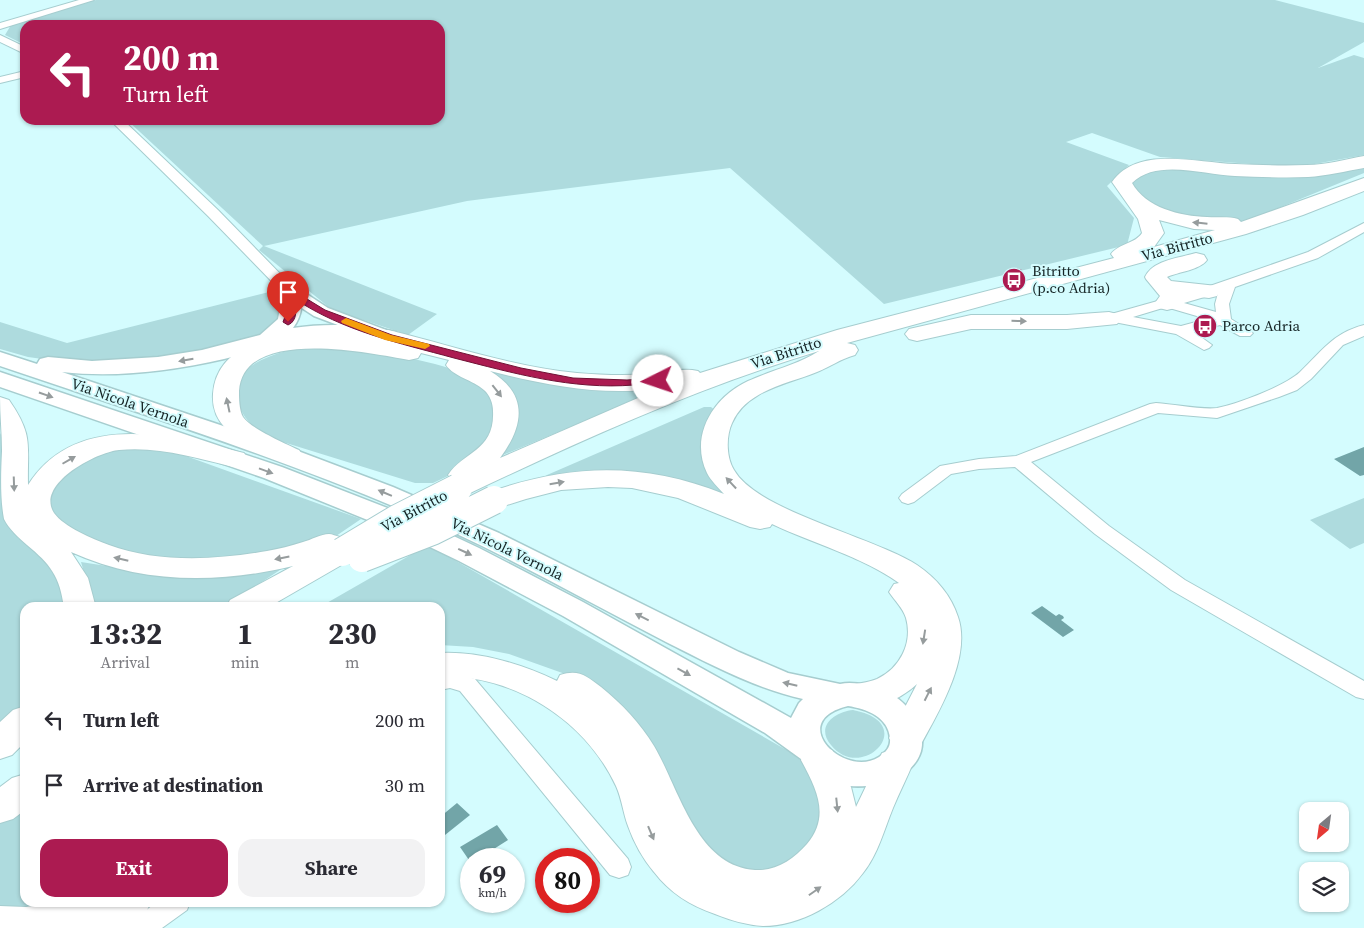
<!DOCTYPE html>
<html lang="en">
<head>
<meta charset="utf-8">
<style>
  :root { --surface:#fff; --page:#f2f2f3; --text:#2b2b33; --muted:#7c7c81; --accent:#ac1b51 }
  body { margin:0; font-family:"Source Serif 4",serif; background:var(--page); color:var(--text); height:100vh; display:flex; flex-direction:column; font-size:19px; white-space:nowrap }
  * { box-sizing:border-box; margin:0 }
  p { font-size:16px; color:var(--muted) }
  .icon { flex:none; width:28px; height:28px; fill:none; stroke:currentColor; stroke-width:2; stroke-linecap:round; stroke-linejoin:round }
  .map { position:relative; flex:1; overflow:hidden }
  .sheet { position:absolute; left:20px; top:602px; width:425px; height:305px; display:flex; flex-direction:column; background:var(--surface); border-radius:15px; box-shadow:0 1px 4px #0004 }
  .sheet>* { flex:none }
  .guide { position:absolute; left:20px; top:20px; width:425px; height:105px; border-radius:15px; box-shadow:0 1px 4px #0004; background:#ac1b51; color:#fff; overflow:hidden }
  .needle { width:32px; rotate:209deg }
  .fabs { position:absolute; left:1299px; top:802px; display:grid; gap:10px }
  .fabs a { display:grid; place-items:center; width:50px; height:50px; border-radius:10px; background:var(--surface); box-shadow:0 1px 4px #0004; font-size:25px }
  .speed { position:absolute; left:460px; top:848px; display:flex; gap:10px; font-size:25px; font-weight:700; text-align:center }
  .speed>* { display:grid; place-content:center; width:65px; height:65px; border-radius:50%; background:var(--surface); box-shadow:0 1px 4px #0004; line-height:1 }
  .speed small { font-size:12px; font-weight:400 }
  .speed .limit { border:8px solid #d22; background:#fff; color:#111 }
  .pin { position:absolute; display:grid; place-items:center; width:42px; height:42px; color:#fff; margin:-51px -21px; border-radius:50% 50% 50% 0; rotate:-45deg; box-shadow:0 0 5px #0007 }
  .pin .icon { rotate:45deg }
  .me { position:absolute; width:55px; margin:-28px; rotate:266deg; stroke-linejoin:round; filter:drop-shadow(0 0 4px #0008) }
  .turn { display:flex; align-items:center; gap:18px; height:105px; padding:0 20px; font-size:22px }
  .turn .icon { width:65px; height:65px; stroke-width:2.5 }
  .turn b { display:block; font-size:35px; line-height:42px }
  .eta { display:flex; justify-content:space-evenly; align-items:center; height:85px; text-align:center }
  .eta b { font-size:30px; font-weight:700; line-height:35px }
  .primary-button { display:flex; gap:10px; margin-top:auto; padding:10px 20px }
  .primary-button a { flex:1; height:58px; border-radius:15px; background:var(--accent); color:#fff; font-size:20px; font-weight:700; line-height:58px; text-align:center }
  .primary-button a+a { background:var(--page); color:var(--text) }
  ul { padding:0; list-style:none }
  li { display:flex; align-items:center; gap:15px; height:65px; padding:0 20px }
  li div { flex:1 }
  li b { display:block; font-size:19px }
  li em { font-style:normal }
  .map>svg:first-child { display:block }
  .green { fill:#aedbde }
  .water { fill:#72a5a8 }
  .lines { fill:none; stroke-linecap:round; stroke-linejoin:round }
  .minor-casing { stroke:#a6cdcf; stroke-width:2 }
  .tertiary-casing { stroke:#a6cdcf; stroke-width:3 }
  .secondary-casing { stroke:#a6cdcf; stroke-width:3 }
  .trunk-casing { stroke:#a6cdcf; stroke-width:2 }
  .minor { fill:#fff; fill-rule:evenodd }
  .tertiary { fill:#fff; fill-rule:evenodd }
  .secondary { fill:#fff; fill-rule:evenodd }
  .trunk { fill:#fff; fill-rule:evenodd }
  .trunk-bridge-casing { stroke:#a6cdcf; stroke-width:30; stroke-linecap:butt }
  .trunk-bridge { stroke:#fff; stroke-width:28 }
  .oneway { fill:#969c9d }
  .route { fill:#ac1b51; stroke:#701235 }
  .slow { fill:#f59e0b }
  .labels { text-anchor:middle; stroke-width:4; stroke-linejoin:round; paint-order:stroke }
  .street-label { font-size:15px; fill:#152425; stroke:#d4fcfe }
  .poi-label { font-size:15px; fill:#152425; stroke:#d4fcfe; text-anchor:start }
</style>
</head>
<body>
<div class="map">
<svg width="1364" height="928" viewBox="0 0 1364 928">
  <rect width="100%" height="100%" fill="#d4fcfe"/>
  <path class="green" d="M96 0H1275L1364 23V42L1318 68 1354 55 1364 58V155L1298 167 1269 169 1251 164 1160 157 1092 133 1066 142 1129 165 1107 186 1134 218 1127 245 884 304 730 168 467 201 264 246 437 314 408 335 331 309 259 250 263 246 127 120H440V25H25V45L5 35 11 25Z
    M1364 168V173L1264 214 1236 223 1149 210 1131 184 1144 173 1162 170 1188 169 1310 176Z
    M273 291 283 302 280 322 256 338 151 363 57 361 28 357 0 349V322L67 343Z
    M319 346 393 354 435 364 463 372 496 397 497 411 485 445 450 475 433 483H415L270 438C241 419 241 414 233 381 257 356 286 349 319 346Z
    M492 370 666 387 491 460 507 438 489 373Z
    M704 407H711L716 411 739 500 687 485 539 481 547 475Z
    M0 433 5 442 13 519 18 538 48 555 76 607 25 608V719L0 739Z
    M120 447 172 451 361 519 317 549 214 566 104 548 39 511 45 488 96 454Z
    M1364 498V543L1350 549 1310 520Z
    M428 545 736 721 790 752 805 764 819 780 824 819 810 847 771 875 716 864 568 675 509 654 473 647 440 645V608H318Z
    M81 562 113 567 289 564 224 607 92 608 90 593Z
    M853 710C921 723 862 784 831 745 815 726 835 712 853 710Z
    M25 798V902L87 903 0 911V817Z"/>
  <path class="water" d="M1364 447V475L1360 476 1334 459Z
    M1042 606 1056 616 1059 614 1063 616 1064 618 1061 620 1074 630 1063 637 1031 613Z
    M457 803 470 815 440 839V817Z
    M497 825 508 840 478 859H471V863L460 847Z"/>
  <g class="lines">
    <g class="minor-casing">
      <path id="minor" d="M79 0H94L0 29V23Z
        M0 35 25 47V54L0 42Z
        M25 71V77L0 83V77Z
        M110 120H123L218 210 294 288 296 291 294 294H284L208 216Z
        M1364 223V232L1318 258 1235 287 1229 304 1231 319 1253 333 1250 336H1240L1220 325 1194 332 1212 345 1209 348 1204 350 1176 334 1114 322H1104L1102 319 1104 316 1204 288 1308 252ZM1218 293 1215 304 1216 312 1184 303ZM1166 307 1207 319 1181 326 1133 317Z
        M1364 325V336L1343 345 1311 379 1297 390 1279 397 1217 418 1158 413 1031 462 1109 526 1185 580 1364 681V699L1356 697 1171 590 1095 534 1015 467 979 469 951 474 914 502 908 504 902 502 899 498 902 494 940 466 979 459 1016 456 1150 404 1156 403C1172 404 1203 410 1217 408 1238 404 1285 386 1300 372 1322 351 1333 333 1364 325Z
        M450 672 475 679 628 859 631 867 628 875 619 878 610 875 460 691 450 688 440 690V674Z
        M157 902H190L187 910 162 928H129L133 920Z"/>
    </g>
    <g class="tertiary-casing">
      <path id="tertiary" d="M289 285 296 287 328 308 394 333 397 337 394 341 387 343 380 341 314 316 282 295 280 291 282 287Z"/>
    </g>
    <g class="secondary-casing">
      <path id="secondary" d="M289 285 296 287C305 299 302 316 293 328 326 323 364 324 396 332L399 337 396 342 388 344C359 340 330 336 301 340 275 342 249 353 224 359 171 371 116 378 62 372L298 451 393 487 499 533 739 652 788 673 840 684C857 680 876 688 892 695 902 700 910 709 915 720 952 782 833 812 801 759L765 733 563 616 459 561 407 536 264 478 0 387V372L282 467 426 523 479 548 583 602 791 718 799 703 803 699C754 688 710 664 666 642 604 610 543 576 480 545 325 471 162 421 0 366V352L37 364 40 359 48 357 92 361 158 357 202 350 260 335 278 319 280 308 279 291 282 287ZM848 706C867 709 888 717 890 738 891 747 886 752 879 757 844 779 785 721 848 706Z"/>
    </g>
    <g class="trunk-casing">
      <path id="trunk" d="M1364 156V168C1346 171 1326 176 1308 177 1284 178 1259 177 1235 176 1205 175 1157 158 1132 183 1146 208 1180 216 1207 217 1218 218 1228 216 1238 219L1241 222 1364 178V191L1303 215 1246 234 847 343 855 345 858 350 855 355C840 359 830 367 817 372 788 384 746 390 732 423 726 436 726 457 734 470 757 511 874 537 917 565 936 578 951 595 958 617 972 658 938 713 919 748L907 752 895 748 889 738 917 684C899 701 871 712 847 704L842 695 847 686C856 683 868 683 877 679 900 668 913 643 906 618 903 608 895 601 889 592L894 584 899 583C861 556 814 544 772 524L770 527 760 529 750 527 678 498 632 488 608 487 561 490 526 499 494 509 484 506 480 500 484 494C567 464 641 461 724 494 718 487 711 481 707 473 689 435 714 397 748 381 772 370 797 365 819 351 696 388 584 439 468 494L458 497 448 494 444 488 452 480 448 475C464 451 495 451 493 411 493 404 490 395 484 390 473 380 454 377 446 365L449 360 421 353 418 358 409 360C370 353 243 326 239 391 239 398 239 410 243 417 250 428 286 444 299 450L303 456 299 462C282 466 271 457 257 450 234 437 211 424 213 394 218 323 330 332 378 340L376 337 380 332 388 330C450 345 513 367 577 373 601 375 625 376 649 374 666 373 682 367 698 371L700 373 837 330 1114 258 1111 254C1119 243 1135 244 1142 233L1138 219 1112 182C1138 145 1197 163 1235 164 1259 165 1283 166 1307 165 1326 165 1346 159 1364 156ZM1159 220 1194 229 1215 230 1154 247 1164 233ZM490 371C545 385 604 397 661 388L500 458C524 426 529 394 490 371Z
        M1196 253 1204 255 1207 260C1200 270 1178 272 1167 277L1171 281 1217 286 1220 291 1217 296 1209 298 1183 295 1175 308 1167 310 1159 308 1155 303 1160 296 1146 279 1145 277C1153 260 1179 258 1196 253Z
        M1109 312 1117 314 1121 319 1117 324 1067 329H971L917 341 909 339 905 334 909 329 971 315H1067Z
        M0 397 9 400C34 436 27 445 28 485 76 410 172 435 244 453L248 459 244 465 234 467C196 458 158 446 119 450 97 452 35 484 54 513 64 527 93 539 109 545 157 563 217 560 267 551 279 549 291 546 303 542 311 540 321 534 329 534 332 534 336 536 340 537L344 544 341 548 345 549 349 556 345 563 267 608H226L230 600 293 566C218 584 141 584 71 552L88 578 96 608H64C60 576 50 564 27 545 18 537 9 529 4 519 0 498 1 472 2 451 2 433 0 415 0 397Z
        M440 653C479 651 522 664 557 681L560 675C579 669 586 676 601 687 622 704 640 723 654 746 679 788 696 866 755 870 776 871 793 860 807 844 831 816 816 788 801 760L806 750 819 746 832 750 851 787 856 807 882 753 895 749 908 753 913 763C907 778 899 793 893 808 884 830 878 854 863 873 841 903 800 926 763 926 746 925 730 920 715 914 691 906 670 893 654 872 643 859 634 843 628 826 623 813 622 799 616 786 585 720 514 674 440 677Z
        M25 706V742L12 755 0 759V722L13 710Z
        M25 774V810L13 819 0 823V787L12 778Z
        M57 902H151L145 914 131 928H0V906L26 907Z"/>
    </g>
    <use href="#minor" class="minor"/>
    <use href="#tertiary" class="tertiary"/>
    <use href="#secondary" class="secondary"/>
    <use href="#trunk" class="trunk"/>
    <g class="trunk-bridge-casing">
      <path id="trunk-bridge" d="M342 552 397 519 458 488
        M362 558 432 531 494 500"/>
    </g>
    <use href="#trunk-bridge" class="trunk-bridge"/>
  </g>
  <defs><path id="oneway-solid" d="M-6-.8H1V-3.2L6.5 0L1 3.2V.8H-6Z" transform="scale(1.25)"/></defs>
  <g class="oneway">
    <use href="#oneway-solid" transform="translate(1200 223) rotate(-174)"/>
    <use href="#oneway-solid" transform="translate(1019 321) rotate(1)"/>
    <use href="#oneway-solid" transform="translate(186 360) rotate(170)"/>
    <use href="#oneway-solid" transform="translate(497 391) rotate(52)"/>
    <use href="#oneway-solid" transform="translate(46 395) rotate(19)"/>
    <use href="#oneway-solid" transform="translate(228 405) rotate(-102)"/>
    <use href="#oneway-solid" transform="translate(69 460) rotate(-30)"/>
    <use href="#oneway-solid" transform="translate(266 471) rotate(20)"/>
    <use href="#oneway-solid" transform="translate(557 483) rotate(-10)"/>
    <use href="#oneway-solid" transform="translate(731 483) rotate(-133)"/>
    <use href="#oneway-solid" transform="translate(14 484) rotate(88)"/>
    <use href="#oneway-solid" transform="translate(385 493) rotate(-157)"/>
    <use href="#oneway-solid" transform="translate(465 552) rotate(25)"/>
    <use href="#oneway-solid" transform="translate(282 558) rotate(169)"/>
    <use href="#oneway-solid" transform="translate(121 559) rotate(-167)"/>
    <use href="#oneway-solid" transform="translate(642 617) rotate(-153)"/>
    <use href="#oneway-solid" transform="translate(924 637) rotate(99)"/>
    <use href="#oneway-solid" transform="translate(684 672) rotate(29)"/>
    <use href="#oneway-solid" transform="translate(790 684) rotate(-167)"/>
    <use href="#oneway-solid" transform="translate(928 694) rotate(-63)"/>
    <use href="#oneway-solid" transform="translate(837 805) rotate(84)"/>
    <use href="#oneway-solid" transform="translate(651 833) rotate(67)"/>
    <use href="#oneway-solid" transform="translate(815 891) rotate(-35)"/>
  </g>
  <path class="route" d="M289 288 325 310 392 335 521 368 573 378 627 380 658 378 663 381C657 386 642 385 634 385 572 390 513 373 454 358 399 343 343 331 295 299 296 308 298 321 288 325L283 322 287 311 284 291Z"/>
  <path class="slow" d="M346 318 391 335 429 344 430 346 425 349 385 340 342 323 341 321Z"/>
  <defs>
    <g id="bus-disc" transform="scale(1.25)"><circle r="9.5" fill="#ac1b51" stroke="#d4fcfe"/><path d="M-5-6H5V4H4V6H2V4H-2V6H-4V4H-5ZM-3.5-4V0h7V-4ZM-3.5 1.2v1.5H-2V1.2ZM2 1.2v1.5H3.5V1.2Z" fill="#fff"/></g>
  </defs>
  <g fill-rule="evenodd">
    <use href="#bus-disc" x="1014" y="280"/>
    <use href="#bus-disc" x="1205" y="326"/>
  </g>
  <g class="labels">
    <g class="street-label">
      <text transform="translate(1177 247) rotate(-15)" y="5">Via Bitritto</text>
      <text transform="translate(786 353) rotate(-18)" y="5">Via Bitritto</text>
      <text transform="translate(130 403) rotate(19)" y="5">Via Nicola Vernola</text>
      <text transform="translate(414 511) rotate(-28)" y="5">Via Bitritto</text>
      <text transform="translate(507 549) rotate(26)" y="5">Via Nicola Vernola</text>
    </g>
    <g class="poi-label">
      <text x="1032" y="276">Bitritto<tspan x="1032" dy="17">(p.co Adria)</tspan></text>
      <text x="1222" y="331">Parco Adria</text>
    </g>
  </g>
</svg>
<div class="fabs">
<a><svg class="needle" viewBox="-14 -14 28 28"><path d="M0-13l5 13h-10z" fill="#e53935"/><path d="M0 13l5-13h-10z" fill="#7c7c81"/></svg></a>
<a><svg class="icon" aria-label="layers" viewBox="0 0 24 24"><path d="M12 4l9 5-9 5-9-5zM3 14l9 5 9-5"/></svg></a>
</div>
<div class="speed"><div>69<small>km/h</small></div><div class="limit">80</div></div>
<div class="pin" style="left:288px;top:322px;background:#d93025"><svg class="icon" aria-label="arrive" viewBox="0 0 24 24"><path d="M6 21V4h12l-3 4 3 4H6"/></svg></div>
<svg class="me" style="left:658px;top:381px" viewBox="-20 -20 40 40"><circle r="19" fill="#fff"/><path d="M0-13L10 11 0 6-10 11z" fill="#ac1b51"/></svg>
<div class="guide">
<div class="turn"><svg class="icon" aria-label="left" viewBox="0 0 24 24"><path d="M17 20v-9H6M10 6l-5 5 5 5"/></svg><div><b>200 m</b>Turn left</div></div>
</div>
<section class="sheet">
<div class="eta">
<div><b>13:32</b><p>Arrival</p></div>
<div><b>1</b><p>min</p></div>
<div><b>230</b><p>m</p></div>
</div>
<ul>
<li><svg class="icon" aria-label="left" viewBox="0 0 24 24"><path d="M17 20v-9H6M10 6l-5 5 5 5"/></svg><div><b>Turn left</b></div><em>200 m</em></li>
<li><svg class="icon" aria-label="arrive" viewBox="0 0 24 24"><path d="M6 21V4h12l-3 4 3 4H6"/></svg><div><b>Arrive at destination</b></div><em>30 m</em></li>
</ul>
<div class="primary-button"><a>Exit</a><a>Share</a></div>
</section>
</div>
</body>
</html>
